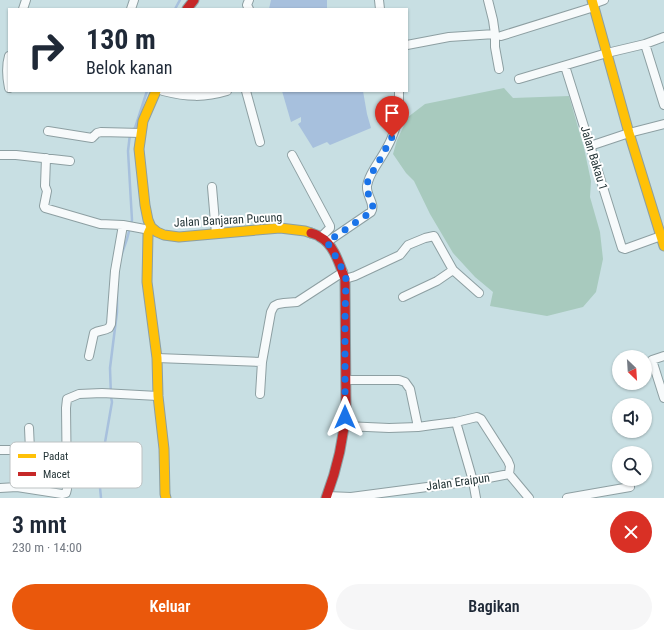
<!DOCTYPE html>
<html lang="id">
<head>
<meta charset="utf-8">
<style>
  :root { --surface:#fff; --page:#f6f6f7; --text:#1f2937; --muted:#747a83; --accent:#ea580c }
  body { margin:0; font-family:"Roboto Condensed",sans-serif; background:var(--page); color:var(--text); height:100vh; display:flex; flex-direction:column; font-size:15px; white-space:nowrap }
  * { box-sizing:border-box; margin:0 }
  p { font-size:13px; color:var(--muted) }
  .icon { flex:none; width:22px; height:22px; fill:none; stroke:currentColor; stroke-width:2; stroke-linecap:round; stroke-linejoin:round }
  .map { position:relative; height:498px; overflow:hidden }
  .sheet { display:flex; flex-direction:column; background:var(--surface); flex:1 }
  .sheet>* { flex:none }
  .top-card { position:absolute; left:8px; top:8px; width:400px; height:84px; border-radius:0px; box-shadow:0 1px 3px #0004; background:#fff; color:var(--text); overflow:hidden }
  .needle { width:26px; rotate:155deg }
  .fabs { position:absolute; left:612px; top:350px; display:grid; gap:8px }
  .fabs a { display:grid; place-items:center; width:40px; height:40px; border-radius:50%; background:var(--surface); box-shadow:0 1px 3px #0004; font-size:20px }
  .pin { position:absolute; display:grid; place-items:center; width:34px; height:34px; color:#fff; margin:-41px -17px; border-radius:50% 50% 50% 0; rotate:-45deg; box-shadow:0 0 4px #0007 }
  .pin .icon { rotate:45deg }
  .me { position:absolute; width:44px; margin:-22px; rotate:0deg; stroke-linejoin:round; filter:drop-shadow(0 0 3px #0008) }
  .turn { display:flex; align-items:center; gap:14px; height:84px; padding:0 12px; font-size:18px }
  .turn .icon { width:52px; height:52px; stroke-width:2.5 }
  .turn b { display:block; font-size:28px; line-height:34px }
  .round { display:grid; place-items:center; flex:none; width:42px; height:42px; border-radius:21px; background:var(--page) }
  .head { display:flex; align-items:center; justify-content:space-between; height:68px; padding:0 12px }
  h1 { font-size:24px; font-weight:600; line-height:30px }
  .primary-button { display:flex; gap:8px; margin-top:auto; padding:8px 12px }
  .primary-button a { flex:1; height:46px; border-radius:24px; background:var(--accent); color:#fff; font-size:16px; font-weight:600; line-height:46px; text-align:center }
  .primary-button a+a { background:var(--page); color:var(--text) }
  .map>svg:first-child { display:block }
  .green { fill:#a8cabe }
  .water { fill:#a7c0dd }
  .lines { fill:none; stroke-linecap:round; stroke-linejoin:round }
  .stream { stroke:#a7c0dd; stroke-width:2.5 }
  .street-casing { stroke:#8d9fa2; stroke-width:10 }
  .slow-casing { stroke:#8d9fa2; stroke-width:11 }
  .jam-casing { stroke:#8d9fa2; stroke-width:11 }
  .street { stroke:#f7fafb; stroke-width:8 }
  .slow { stroke:#ffc107; stroke-width:9 }
  .jam { stroke:#c62828; stroke-width:9 }
  .route { stroke:#1a73e8; stroke-width:7; stroke-dasharray:0 12.6 }
  .labels { text-anchor:middle; stroke-width:4; stroke-linejoin:round; paint-order:stroke }
  .street-label { font-size:12px; fill:#243537; stroke:#fff }
  .key { fill:#fff; stroke:#bdc2c3; stroke-width:1 }
  .key-label { font-size:11px; fill:#243537 }
</style>
</head>
<body>
<div class="map">
<svg width="664" height="498" viewBox="0 0 664 498">
  <rect width="100%" height="100%" fill="#c8dfe3"/>
  <path class="green" d="M504 88 513 98 569 96 584 148 591 181 590 197 600 232 603 259 596 292 583 307 547 316 490 306 493 292 475 277 453 253 430 214 414 181 406 173 393 154 397 140 408 117 425 104Z"/>
  <path class="water" d="M271 0H327V9H269Z
    M282 91H363L367 114 371 128 330 145 327 142 313 148 298 124 301 122V117L291 122Z"/>
  <g class="lines">
    <path class="stream" d="M175 9 180 0
      M131 130 135 128 147 91
      M121 256 127 239 132 220 128 151 130 134
      M101 498 99 477 112 402 111 397 110 368 117 312V290"/>
    <g class="street-casing">
      <path id="street" d="M379 0 380 9
        M488 0 493 20 495 34V47L499 69
        M593 4 604 0
        M23 9 26 0
        M131 9 134 0
        M249 9 247 5 249 0
        M501 36 594 7
        M645 44 664 105
        M407 45 449 37 495 34
        M565 66 622 248 625 249 661 236
        M519 79 607 53 645 44 664 37
        M9 88C7 78 6 66 9 56
        M163 91C187 97 204 98 227 91
        M246 91 260 142
        M48 131 92 138 97 133 101 132 141 133
        M590 146 629 133 664 124
        M0 155H16L70 161
        M292 155 330 226V228L321 237
        M46 158 45 186 47 191 44 206 45 208 100 224 123 225 150 230
        M212 187 216 234
        M327 242 371 212C376 204 366 196 367 186 368 180 371 174 374 169 380 159 388 148 392 137 399 121 399 108 399 91
        M345 279 355 276 400 255 408 245 425 238 434 236 453 270 479 293
        M403 297 437 281 453 270
        M89 356 94 333C99 330 104 331 109 328L111 324 115 271 123 225
        M664 356 652 360 664 398
        M157 358 262 362 260 394
        M262 362 271 312 274 306 278 304 284 303 297 302 343 272
        M346 380H399L405 382 410 389 418 427
        M456 422 473 481 476 498
        M345 426 389 428 418 427 432 425 456 422 477 417 481 419 508 461 510 466 509 474
        M29 428 30 450
        M0 450H30L67 451
        M0 488 17 487 62 494 66 493 67 489 66 408 67 399 79 394 102 393 158 396
        M327 496 351 497 473 481 509 474 529 498
        M567 498 630 487"/>
    </g>
    <g class="slow-casing">
      <path id="slow" d="M592 0 629 133 664 246
        M156 91 143 121 139 149 145 205 148 220 151 227 157 232 164 235 179 237 280 228 305 231 311 233
        M151 227 148 234 147 282 157 358 158 396 164 449 165 494 166 498"/>
    </g>
    <g class="jam-casing">
      <path id="jam" d="M187 9 194 0
        M311 233C314 234 318 235 320 237 334 244 340 266 345 279L346 407C344 438 337 469 326 498"/>
    </g>
    <use href="#street" class="street"/>
    <use href="#slow" class="slow"/>
    <use href="#jam" class="jam"/>
  </g>
  <g class="lines">
    <path class="route" d="M345 417V318L346 279 339 262 327 242 371 212C377 203 365 195 367 185 368 178 373 171 377 165 382 156 387 146 392 137"/>
  </g>
  <g class="labels">
    <g class="street-label">
      <text transform="translate(594 158) rotate(73)" y="4">Jalan Bakau 1</text>
      <text transform="translate(228 220) rotate(-3)" y="4">Jalan Banjaran Pucung</text>
      <text transform="translate(458 482) rotate(-8)" y="4">Jalan Eraipun</text>
    </g>
  </g>
  <rect x="10" y="442" width="132" height="46" rx="6" class="key"/>
  <rect x="18" y="454" width="18" height="4" fill="#ffc107"/>
  <rect x="18" y="472" width="18" height="4" fill="#c62828"/>
  <g class="key-label">
    <text x="43" y="460">Padat</text>
    <text x="43" y="478">Macet</text>
  </g>
</svg>
<div class="fabs">
<a><svg class="needle" viewBox="-14 -14 28 28"><path d="M0-13l5 13h-10z" fill="#e53935"/><path d="M0 13l5-13h-10z" fill="#747a83"/></svg></a>
<a><svg class="icon" aria-label="sound" viewBox="0 0 24 24"><path d="M4 9h4l5-4v14l-5-4H4zM17 9q2 3 0 6"/></svg></a>
<a><svg class="icon" aria-label="search" viewBox="0 0 24 24"><circle cx="10" cy="10" r="6"/><path d="M15 15l6 6"/></svg></a>
</div>
<div class="pin" style="left:392px;top:137px;background:#d93025"><svg class="icon" aria-label="arrive" viewBox="0 0 24 24"><path d="M6 21V4h12l-3 4 3 4H6"/></svg></div>
<svg class="me" style="left:345px;top:417px" viewBox="-20 -20 40 40"><path d="M0-17L14 15 0 8-14 15z" fill="#1a73e8" stroke="#fff" stroke-width="4"/></svg>
<div class="top-card">
<div class="turn"><svg class="icon" aria-label="right" viewBox="0 0 24 24"><path d="M7 20v-9h11M14 6l5 5-5 5"/></svg><div><b>130 m</b>Belok kanan</div></div>
</div>
</div>
<section class="sheet">
<div class="head"><div><h1>3 mnt</h1><p>230 m · 14:00</p></div><a class="round" style="background:#d93025;color:#fff"><svg class="icon" aria-label="close" viewBox="0 0 24 24"><path d="M6 6l12 12M18 6L6 18"/></svg></a></div>
<div class="primary-button"><a>Keluar</a><a>Bagikan</a></div>
</section>
</body>
</html>
